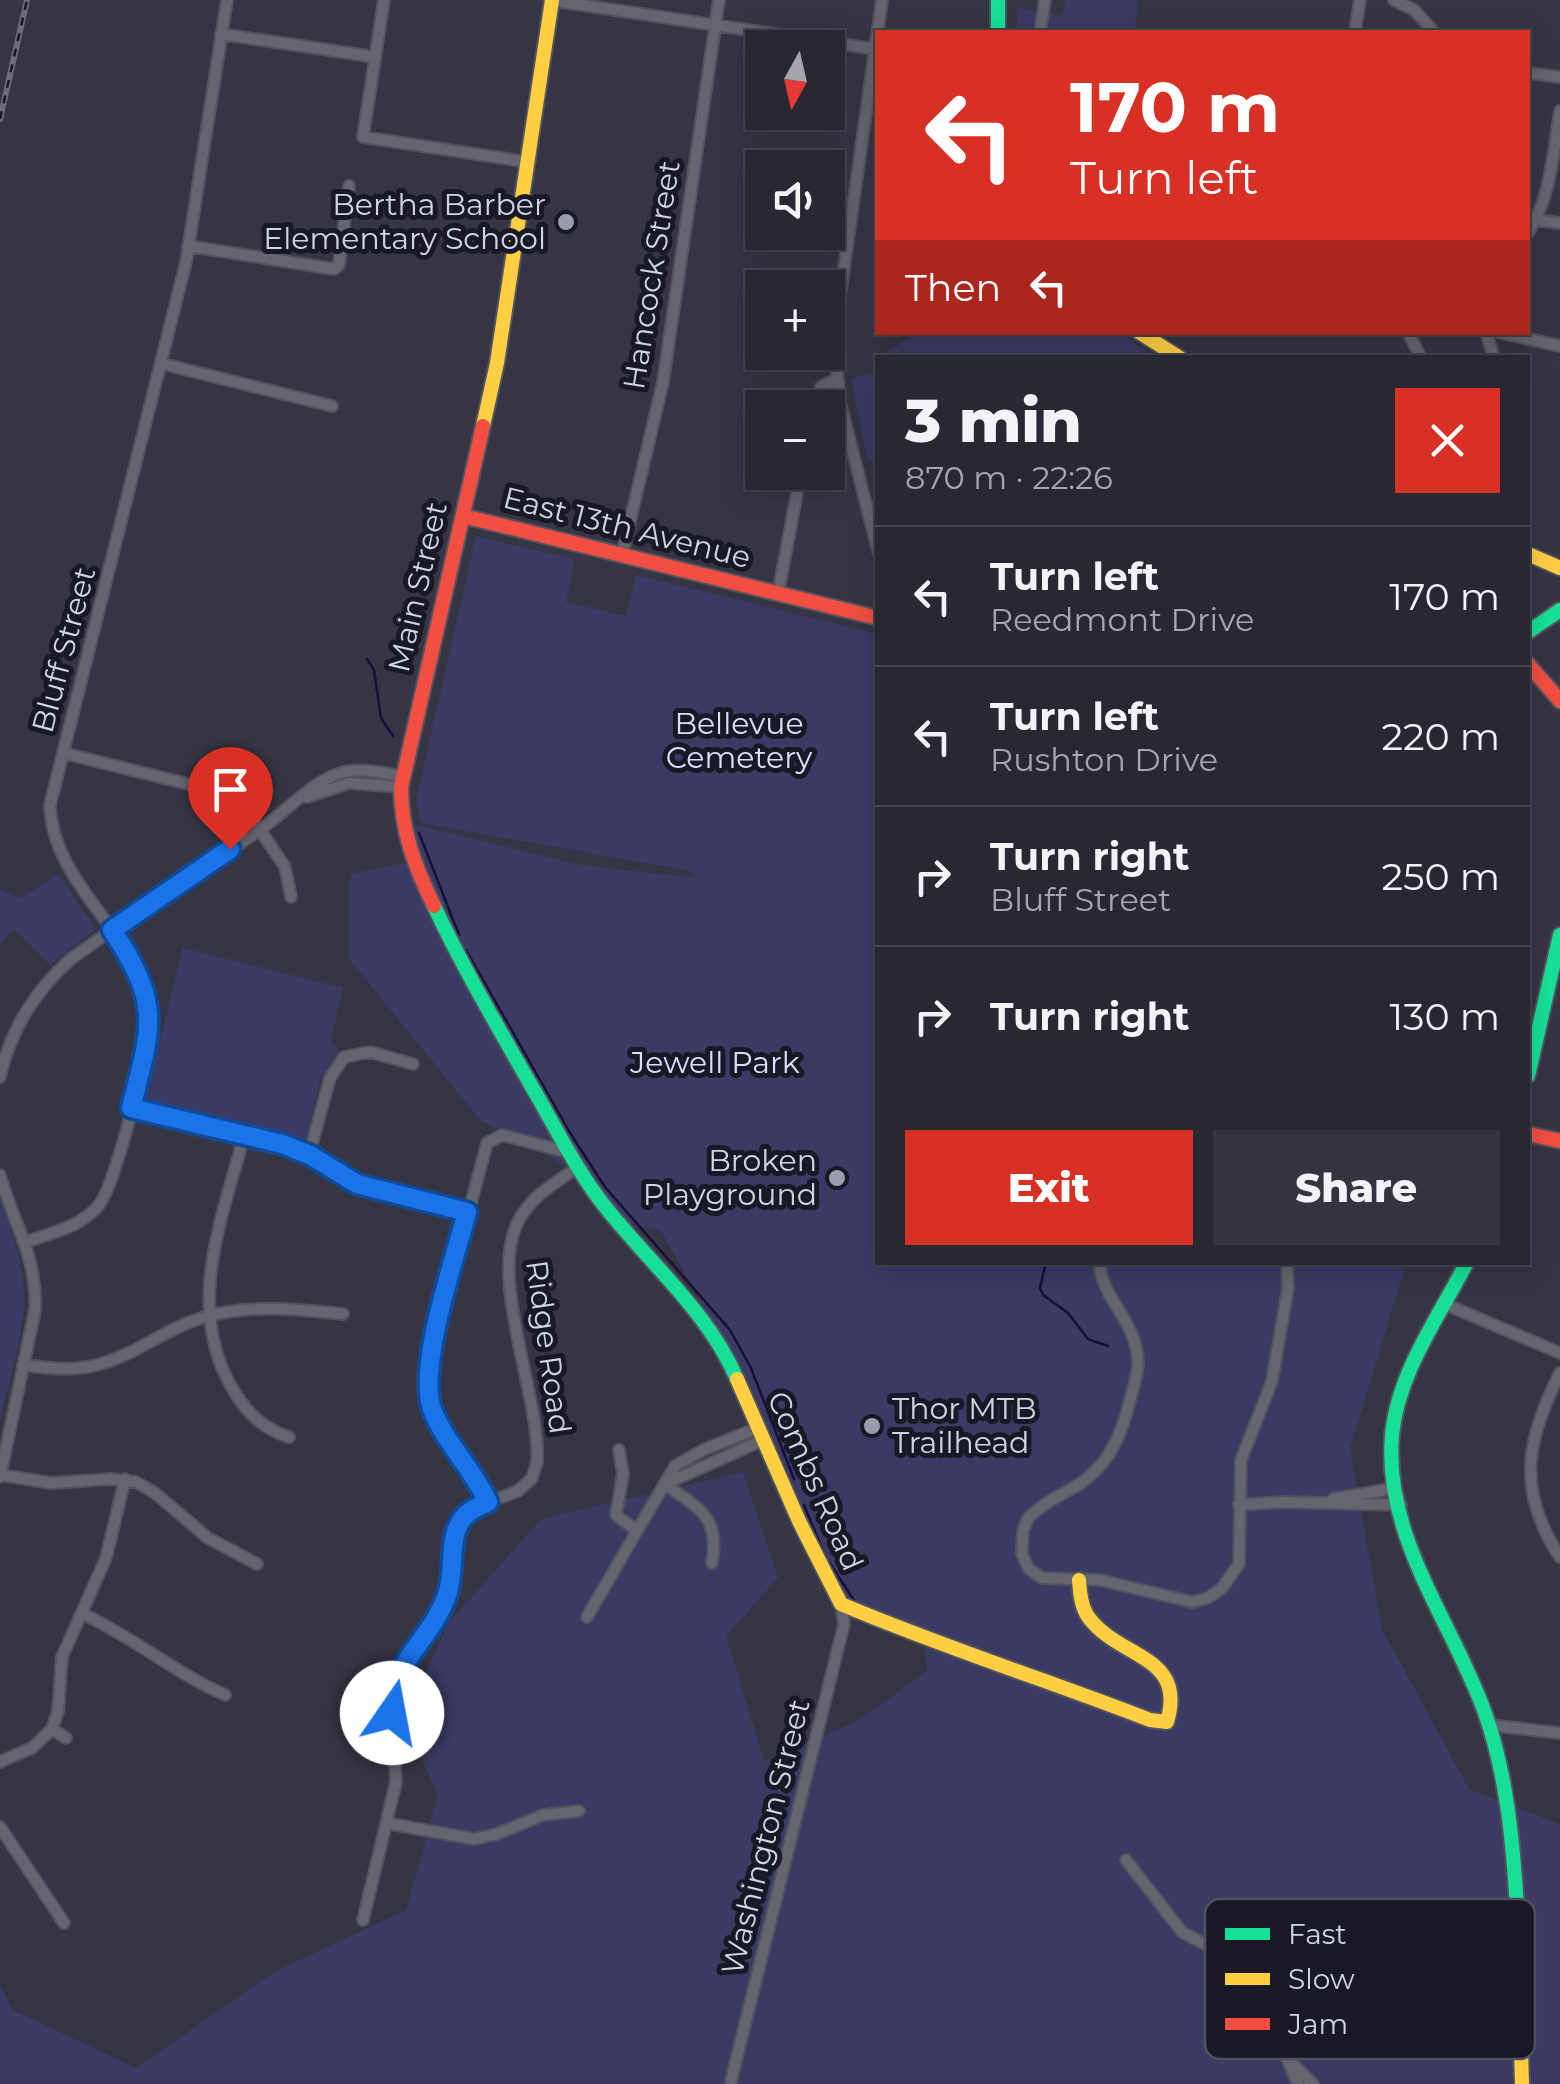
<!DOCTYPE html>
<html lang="en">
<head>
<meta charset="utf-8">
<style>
  :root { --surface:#282833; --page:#34343f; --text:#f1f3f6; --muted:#a5a6ac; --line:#44444e; --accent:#d93025 }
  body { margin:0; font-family:Montserrat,sans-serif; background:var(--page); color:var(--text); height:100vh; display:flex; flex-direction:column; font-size:38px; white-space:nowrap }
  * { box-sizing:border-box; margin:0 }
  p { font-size:32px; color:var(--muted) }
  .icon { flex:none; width:55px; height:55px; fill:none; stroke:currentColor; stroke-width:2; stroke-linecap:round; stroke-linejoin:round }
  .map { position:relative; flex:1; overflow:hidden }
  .side { position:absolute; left:875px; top:355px; width:655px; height:910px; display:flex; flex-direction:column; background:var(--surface); border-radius:0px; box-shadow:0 5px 25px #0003,0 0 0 2px var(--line) }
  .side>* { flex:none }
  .guide { position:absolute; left:875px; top:30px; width:655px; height:305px; border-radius:0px; box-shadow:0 5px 25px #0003,0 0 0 2px var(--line); background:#d93025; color:#fff; overflow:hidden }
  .needle { width:65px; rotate:188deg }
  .controls { position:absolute; left:745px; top:30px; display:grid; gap:20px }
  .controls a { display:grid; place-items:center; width:100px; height:100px; border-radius:0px; background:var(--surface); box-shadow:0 5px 25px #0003,0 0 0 2px var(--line); font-size:50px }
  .pin { position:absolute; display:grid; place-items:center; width:85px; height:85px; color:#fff; margin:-102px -42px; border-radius:50% 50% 50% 0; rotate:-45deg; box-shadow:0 0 10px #0007 }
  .pin .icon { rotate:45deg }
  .me { position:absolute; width:110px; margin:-55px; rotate:12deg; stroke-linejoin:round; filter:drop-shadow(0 0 8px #0008) }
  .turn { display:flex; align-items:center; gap:35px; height:210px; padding:0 30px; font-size:45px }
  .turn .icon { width:130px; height:130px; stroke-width:2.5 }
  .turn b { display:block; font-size:70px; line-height:85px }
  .then { display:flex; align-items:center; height:95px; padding:0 30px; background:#0003; gap:20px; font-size:38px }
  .round { display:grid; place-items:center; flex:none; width:105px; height:105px; border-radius:0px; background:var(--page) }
  .headline { display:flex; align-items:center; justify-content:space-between; height:170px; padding:0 30px }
  h1 { font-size:60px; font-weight:800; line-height:75px }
  .action { display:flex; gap:20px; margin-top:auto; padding:20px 30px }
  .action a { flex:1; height:115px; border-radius:0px; background:var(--accent); color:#fff; font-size:40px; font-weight:800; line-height:115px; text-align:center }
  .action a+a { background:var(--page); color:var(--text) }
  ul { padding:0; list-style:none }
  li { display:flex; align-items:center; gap:30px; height:140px; padding:0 30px; border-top:2px solid var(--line) }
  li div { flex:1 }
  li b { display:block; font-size:38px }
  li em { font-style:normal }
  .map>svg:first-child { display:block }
  .green { fill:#3b3a64 }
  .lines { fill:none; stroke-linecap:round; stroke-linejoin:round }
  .stream { stroke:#16103a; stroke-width:2.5 }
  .street-casing { stroke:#53535f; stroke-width:14 }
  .fast-casing { stroke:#53535f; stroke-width:18 }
  .slow-casing { stroke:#53535f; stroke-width:18 }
  .jam-casing { stroke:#53535f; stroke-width:18 }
  .street { stroke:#65656f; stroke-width:10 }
  .fast { stroke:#16e098; stroke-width:14 }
  .slow { stroke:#ffcf43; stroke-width:14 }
  .jam { stroke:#f24e42; stroke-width:14 }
  .rail-casing { stroke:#6c6c77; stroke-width:6 }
  .rail { stroke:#191925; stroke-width:2.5; stroke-dasharray:8; stroke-linecap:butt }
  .route-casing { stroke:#114b97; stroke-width:25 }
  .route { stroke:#1a73e8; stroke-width:18 }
  .poi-dot { fill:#9a9bac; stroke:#191925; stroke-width:4 }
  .labels { text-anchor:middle; stroke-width:10; stroke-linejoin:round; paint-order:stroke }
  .poi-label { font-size:30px; fill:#d1d2e4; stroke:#191925; text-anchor:end }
  .street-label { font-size:30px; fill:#d1d2e4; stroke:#191925 }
  .park-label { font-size:30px; fill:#dcdeff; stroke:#191925 }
  .key { fill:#191925; stroke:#50505e; stroke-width:2.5 }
  .key-label { font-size:28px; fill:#d1d2e4 }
</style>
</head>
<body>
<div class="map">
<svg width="1560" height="2084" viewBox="0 0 1560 2084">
  <rect width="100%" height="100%" fill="#353544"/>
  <path class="green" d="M1066 0H1138L1135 32H1016L1018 7 1062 16Z
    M1119 332 1154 357 883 355 916 333Z
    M877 372H878L877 463 867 459 851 379Z
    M476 536 575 559 566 602 626 616 636 575 877 634 878 1262 1406 1263 1350 1449 1382 1629 1469 1789 1560 1824V2084H0V1985L13 2010 136 2068 276 1971 406 1910 438 1795 404 1720 448 1624 541 1519 743 1472 778 1578 726 1636 764 1761 858 1721 927 1671 924 1633 850 1602 818 1542 752 1390 661 1231 619 1220 597 1182 481 1121 350 960V874L418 860 408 823 581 865 697 878 690 871 421 823 416 801Z
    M58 874 96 929 50 965 14 929 0 944V889L19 899Z
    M183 948 343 988 331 1040 339 1052 321 1077 305 1144 144 1105Z
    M0 1190C8 1223 22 1256 24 1290 26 1332 9 1380 0 1421Z"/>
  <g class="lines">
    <path class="stream" d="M367 659 374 670 381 718 393 736
      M419 833 459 935
      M466 950 570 1133 605 1187 730 1330 751 1368 794 1479
      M1046 1262 1040 1288 1043 1295 1068 1313 1088 1339 1108 1346
      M804 1505 825 1556 855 1602"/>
    <g class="street-casing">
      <path id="street" d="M384 0 363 137 528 162
        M549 0 874 49
        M1394 0 1414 10 1434 32
        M1040 32 1045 0
        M1355 32 1360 0
        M221 34 375 57
        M1528 73 1560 77
        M1536 220 1560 223
        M1528 233C1551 196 1553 154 1560 111
        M188 246 334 269 339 265 349 186
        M1408 332 1421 358
        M1486 332 1494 358
        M1497 332 1560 346
        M163 364 332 406
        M813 408 821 387 836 379
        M878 551 840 402 834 339 882 0
        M622 555 663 382 719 0
        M778 594 801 472
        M63 753 208 789 234 799 250 815 285 867 291 897
        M307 797 349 783 401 787
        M0 1077C11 1029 34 992 71 959 133 914 198 873 261 829 284 813 309 785 335 775 357 766 380 773 403 776
        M131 1108 282 1144 309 1155 357 1185 467 1212
        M244 1136C222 1219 185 1307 232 1388 246 1412 263 1429 289 1437
        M309 1155 330 1078 344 1057 370 1052 413 1064
        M0 1175C13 1222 38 1259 35 1310L0 1477
        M26 1242C51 1233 81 1227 99 1205 115 1185 149 1050 150 1022 151 1010 148 997 144 985 120 922 52 876 50 805L186 262 227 0
        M1099 1262C1102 1296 1129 1316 1136 1347 1141 1365 1135 1382 1130 1400 1121 1437 1108 1468 1073 1488 1057 1497 1041 1505 1028 1518L1023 1531 1022 1554 1029 1569 1042 1578 1100 1580 1192 1602 1208 1598 1222 1588 1239 1564 1241 1460 1272 1381 1288 1288 1287 1262
        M1447 1305 1560 1353
        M23 1365C46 1368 70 1371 92 1366 132 1358 165 1328 205 1317 250 1304 297 1309 343 1314
        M1560 1373C1526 1440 1516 1491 1560 1557
        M619 1450 623 1474 616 1515 636 1530
        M1 1475 51 1483 111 1479 136 1482 155 1493 208 1538 257 1564
        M664 1484C700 1509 720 1516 712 1563
        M665 1484 765 1439
        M1333 1499 1396 1488
        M488 1502C464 1450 419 1421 430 1358L487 1143 502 1135 559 1150H568
        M1239 1505 1282 1502 1401 1505
        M83 1614C133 1637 175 1673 225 1695
        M587 1617 675 1466 703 1450 760 1427
        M1489 1725 1560 1733
        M52 1729 66 1738
        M0 1762 32 1748 52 1729 58 1711 62 1657 106 1558 125 1479
        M386 1823 474 1839 497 1834 543 1815 579 1811
        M0 1827 64 1923
        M1126 1860 1182 1932 1237 1961 1252 1997 1273 2026 1298 2084
        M363 1920 396 1782 392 1701 396 1678 447 1595 455 1536 463 1518 476 1507 518 1491 532 1478 537 1462C541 1396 486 1275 520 1218 533 1195 557 1182 578 1167
        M1289 2060 1313 2084
        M731 2081 844 1624 841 1604"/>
    </g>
    <g class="fast-casing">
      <path id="fast" d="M998 0V32
        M1528 632 1560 610
        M434 906C463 968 498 1027 532 1087 555 1126 575 1168 603 1204 648 1262 708 1311 737 1379
        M1528 1076 1560 935
        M1467 1262C1439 1317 1398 1372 1392 1435 1383 1537 1453 1623 1485 1713 1507 1775 1513 1843 1517 1908"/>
    </g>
    <g class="slow-casing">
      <path id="slow" d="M1139 332 1180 358
        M483 426 497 363 552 0
        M1528 554 1560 568
        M737 1379 799 1521 841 1604C942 1647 1047 1680 1150 1720L1167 1722C1187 1655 1120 1659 1089 1618 1081 1607 1080 1593 1079 1580
        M1517 1908 1522 2084"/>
    </g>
    <g class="jam-casing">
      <path id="jam" d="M463 516 878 618
        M1528 664 1560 701
        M434 906C415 867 401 831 401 787L483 426
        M1528 1134 1560 1141"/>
    </g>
    <use href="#street" class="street"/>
    <use href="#fast" class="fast"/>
    <use href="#slow" class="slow"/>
    <use href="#jam" class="jam"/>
    <g class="rail-casing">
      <path id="rail" d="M0 119 27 0"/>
    </g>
    <use href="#rail" class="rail"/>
  </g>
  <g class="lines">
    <g class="route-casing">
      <path id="route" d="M230 849 112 930C162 1005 152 1025 131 1108L282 1144 310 1155 357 1184 467 1212C455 1258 417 1367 432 1409 445 1443 473 1469 488 1502 479 1506 469 1510 462 1519 447 1541 456 1571 447 1595 431 1642 392 1657 392 1713"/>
    </g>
    <use href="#route" class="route"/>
  </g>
  <g class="poi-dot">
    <circle cx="566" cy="222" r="10"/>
    <circle cx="837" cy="1178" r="10"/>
    <circle cx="872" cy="1426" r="10"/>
  </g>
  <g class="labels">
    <g class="poi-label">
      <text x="546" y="215">Bertha Barber<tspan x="546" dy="34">Elementary School</tspan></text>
      <text x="817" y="1171">Broken<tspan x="817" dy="34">Playground</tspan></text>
      <text x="892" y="1419" text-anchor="start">Thor MTB<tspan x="892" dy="34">Trailhead</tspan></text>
    </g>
    <g class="street-label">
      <text transform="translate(652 275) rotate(-81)" y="10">Hancock Street</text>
      <text transform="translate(627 528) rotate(14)" y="10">East 13th Avenue</text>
      <text transform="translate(418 587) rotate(-77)" y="10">Main Street</text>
      <text transform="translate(64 650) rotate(-75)" y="10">Bluff Street</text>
      <text transform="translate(548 1347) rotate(82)" y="10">Ridge Road</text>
      <text transform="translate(815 1481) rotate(66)" y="10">Combs Road</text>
      <text transform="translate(766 1837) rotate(-76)" y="10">Washington Street</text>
    </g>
    <g class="park-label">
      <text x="739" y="734">Bellevue<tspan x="739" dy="34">Cemetery</tspan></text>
      <text x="715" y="1073">Jewell Park</text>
    </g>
  </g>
  <rect x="1205" y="1899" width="330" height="160" rx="15" class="key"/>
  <rect x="1225" y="1928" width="45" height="12" fill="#16e098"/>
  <rect x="1225" y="1973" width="45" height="12" fill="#ffcf43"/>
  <rect x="1225" y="2018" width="45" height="12" fill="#f24e42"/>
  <g class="key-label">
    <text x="1288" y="1944">Fast</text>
    <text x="1288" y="1989">Slow</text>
    <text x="1288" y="2034">Jam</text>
  </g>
</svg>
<div class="controls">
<a><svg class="needle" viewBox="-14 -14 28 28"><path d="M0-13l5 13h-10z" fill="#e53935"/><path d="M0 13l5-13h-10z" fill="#a5a6ac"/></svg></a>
<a><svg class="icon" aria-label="sound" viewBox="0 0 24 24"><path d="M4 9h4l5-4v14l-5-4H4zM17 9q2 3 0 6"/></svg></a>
<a>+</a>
<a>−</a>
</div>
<div class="pin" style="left:230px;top:849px;background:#d93025"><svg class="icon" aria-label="arrive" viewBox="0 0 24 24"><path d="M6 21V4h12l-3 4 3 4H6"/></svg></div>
<svg class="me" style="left:392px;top:1713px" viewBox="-20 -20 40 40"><circle r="19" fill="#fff"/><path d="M0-13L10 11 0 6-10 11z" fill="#1a73e8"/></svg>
<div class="guide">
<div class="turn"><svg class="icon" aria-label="left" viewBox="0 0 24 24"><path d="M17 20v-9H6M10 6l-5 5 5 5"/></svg><div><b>170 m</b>Turn left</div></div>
<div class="then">Then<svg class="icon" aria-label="left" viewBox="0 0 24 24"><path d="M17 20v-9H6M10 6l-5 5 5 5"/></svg></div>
</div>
<section class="side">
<div class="headline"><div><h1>3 min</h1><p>870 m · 22:26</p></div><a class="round" style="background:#d93025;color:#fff"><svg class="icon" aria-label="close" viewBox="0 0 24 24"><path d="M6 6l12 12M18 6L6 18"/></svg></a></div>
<ul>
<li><svg class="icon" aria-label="left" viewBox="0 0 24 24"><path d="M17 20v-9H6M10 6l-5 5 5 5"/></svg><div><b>Turn left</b><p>Reedmont Drive</p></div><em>170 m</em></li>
<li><svg class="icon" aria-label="left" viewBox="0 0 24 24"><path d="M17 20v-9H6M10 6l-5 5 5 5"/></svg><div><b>Turn left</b><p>Rushton Drive</p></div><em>220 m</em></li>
<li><svg class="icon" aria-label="right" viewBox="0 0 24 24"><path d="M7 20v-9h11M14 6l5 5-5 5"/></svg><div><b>Turn right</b><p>Bluff Street</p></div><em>250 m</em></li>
<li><svg class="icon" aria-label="right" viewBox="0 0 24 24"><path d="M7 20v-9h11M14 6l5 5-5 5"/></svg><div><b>Turn right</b></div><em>130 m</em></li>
</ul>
<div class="action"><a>Exit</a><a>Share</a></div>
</section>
</div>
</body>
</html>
